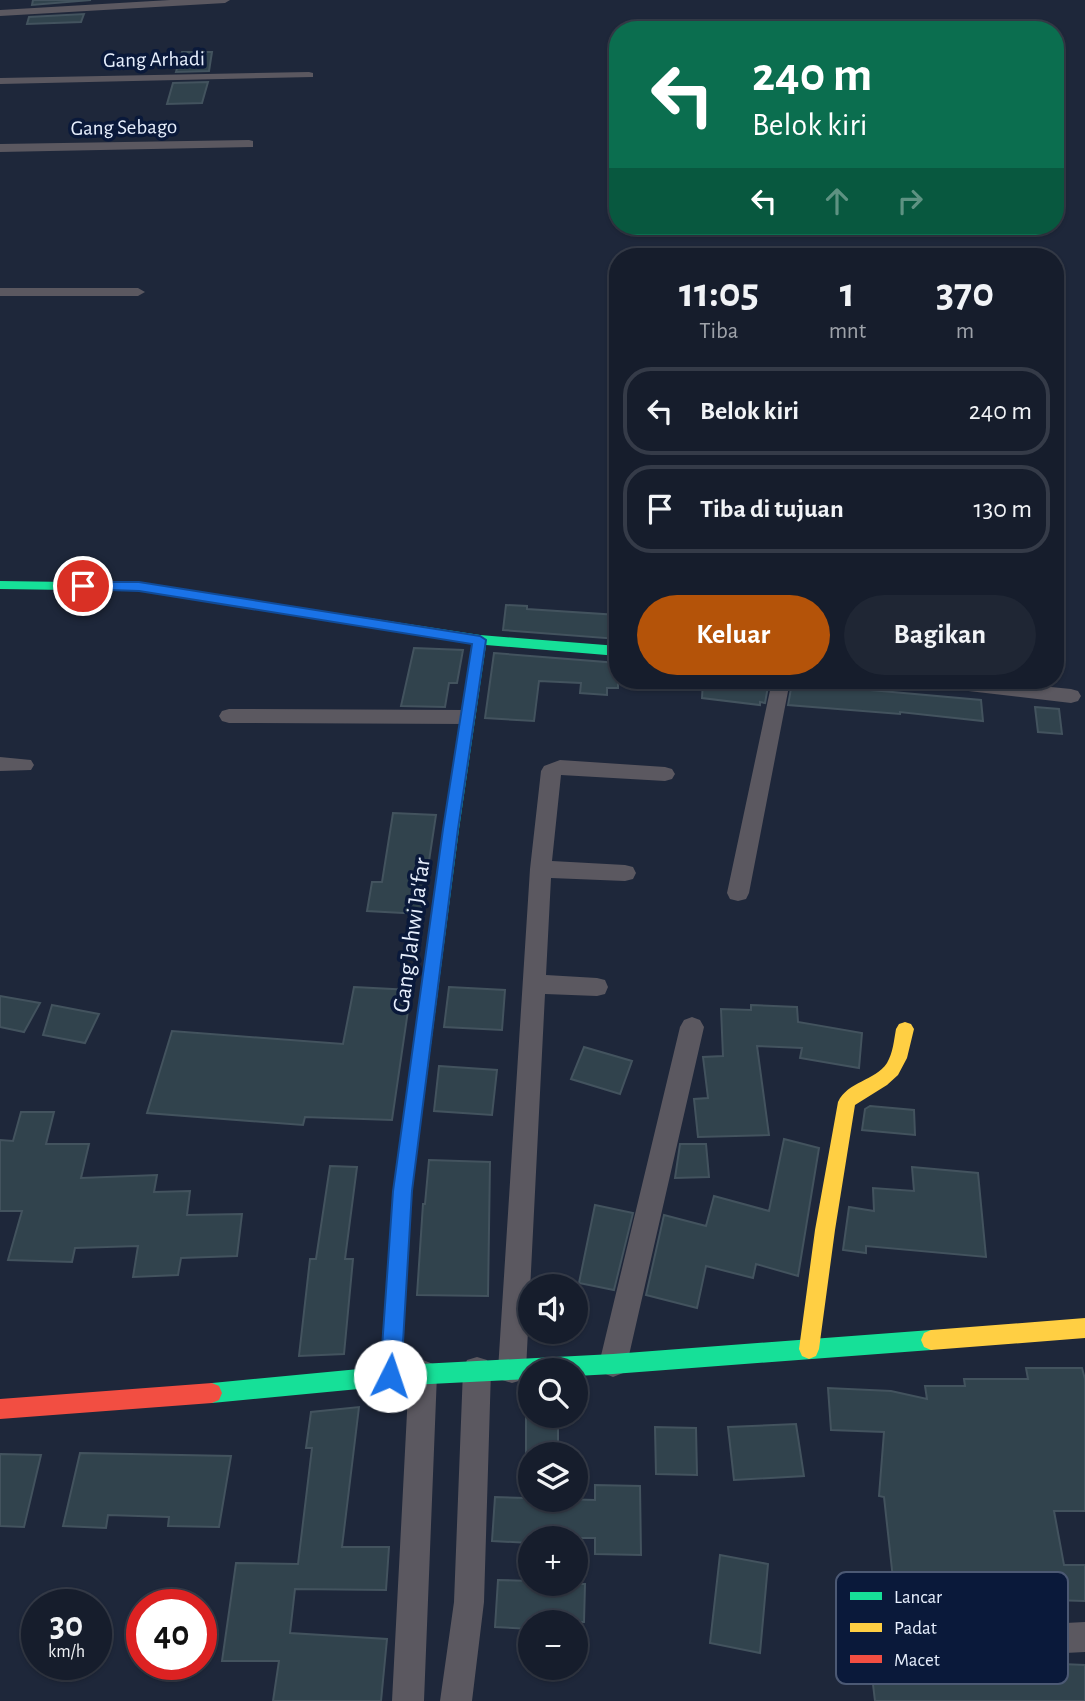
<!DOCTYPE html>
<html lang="id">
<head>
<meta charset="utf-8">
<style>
  :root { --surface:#161d2c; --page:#1f2634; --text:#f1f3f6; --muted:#9ea2a9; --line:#353b48; --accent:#b45309 }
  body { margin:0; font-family:"Alegreya Sans",sans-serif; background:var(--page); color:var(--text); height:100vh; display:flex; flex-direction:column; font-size:26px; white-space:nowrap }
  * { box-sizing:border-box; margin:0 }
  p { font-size:23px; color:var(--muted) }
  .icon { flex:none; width:38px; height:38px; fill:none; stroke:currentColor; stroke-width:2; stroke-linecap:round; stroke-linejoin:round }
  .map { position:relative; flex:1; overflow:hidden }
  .sheet { position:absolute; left:609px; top:248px; width:455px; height:441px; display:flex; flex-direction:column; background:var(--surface); border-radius:28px; box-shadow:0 2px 5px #0004,0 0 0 2px var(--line) }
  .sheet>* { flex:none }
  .banner { position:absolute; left:609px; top:21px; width:455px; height:214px; border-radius:28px; box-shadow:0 2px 5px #0004,0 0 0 2px var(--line); background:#0b6e4f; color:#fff; overflow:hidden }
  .controls { position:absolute; left:518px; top:1274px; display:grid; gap:14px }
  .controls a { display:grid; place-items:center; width:70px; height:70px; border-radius:50%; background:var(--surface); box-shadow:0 2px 5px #0004,0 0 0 2px var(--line); font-size:35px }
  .speed { position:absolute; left:21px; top:1589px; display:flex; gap:14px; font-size:35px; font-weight:700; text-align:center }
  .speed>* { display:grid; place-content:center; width:91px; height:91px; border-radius:50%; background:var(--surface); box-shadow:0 2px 5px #0004,0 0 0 2px var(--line); line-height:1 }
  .speed small { font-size:18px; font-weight:400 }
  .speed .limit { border:10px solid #d22; background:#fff; color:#111 }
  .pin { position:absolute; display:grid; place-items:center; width:60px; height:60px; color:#fff; margin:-30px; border:4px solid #fff; border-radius:50%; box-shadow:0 2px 7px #0007 }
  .me { position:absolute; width:77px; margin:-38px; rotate:4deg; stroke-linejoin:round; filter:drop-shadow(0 0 5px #0008) }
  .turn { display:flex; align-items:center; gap:24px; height:147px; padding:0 28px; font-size:32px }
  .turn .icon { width:91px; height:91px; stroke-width:2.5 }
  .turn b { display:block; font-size:49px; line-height:60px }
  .lanes { display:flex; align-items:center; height:66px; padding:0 28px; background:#0003; justify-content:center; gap:35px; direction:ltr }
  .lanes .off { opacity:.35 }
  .eta { display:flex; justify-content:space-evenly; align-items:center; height:119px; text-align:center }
  .eta b { font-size:42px; font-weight:700; line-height:49px }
  .action { display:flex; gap:14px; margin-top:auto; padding:14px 28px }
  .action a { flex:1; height:80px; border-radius:42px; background:var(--accent); color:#fff; font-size:28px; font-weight:700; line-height:80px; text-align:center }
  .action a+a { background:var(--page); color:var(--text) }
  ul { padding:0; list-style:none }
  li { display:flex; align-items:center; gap:21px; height:88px; margin:0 14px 10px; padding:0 14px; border:4px solid var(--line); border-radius:28px }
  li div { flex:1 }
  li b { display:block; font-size:26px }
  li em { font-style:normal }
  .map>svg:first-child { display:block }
  .building { fill:#31434d; stroke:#43535e; stroke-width:2 }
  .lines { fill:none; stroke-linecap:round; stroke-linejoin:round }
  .street { fill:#5b5860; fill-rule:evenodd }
  .fast { fill:#16e098; fill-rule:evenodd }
  .slow { fill:#ffcf43; fill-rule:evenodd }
  .jam { fill:#f24e42; fill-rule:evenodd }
  .route { fill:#1a73e8; stroke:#114b97; stroke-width:2 }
  .labels { text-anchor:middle; stroke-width:7; stroke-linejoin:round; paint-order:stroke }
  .far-street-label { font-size:21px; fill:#e7effd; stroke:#0a193a }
  .street-label { font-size:24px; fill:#e7effd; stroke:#0a193a }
  .key { fill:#0a193a; stroke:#4c5974; stroke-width:2 }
  .key-label { font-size:19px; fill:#e7effd }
</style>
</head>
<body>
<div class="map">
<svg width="1085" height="1701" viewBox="0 0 1085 1701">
  <rect width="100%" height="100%" fill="#1e273a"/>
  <path class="building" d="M33 0H91L32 5Z
    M84 14 81 22 27 24 29 17Z
    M182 52H212L209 71 176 72Z
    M208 82 202 103 167 104 173 83Z
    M506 605 527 606V609L618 615V639L503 630Z
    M414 648 463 650 457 683H449L445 707 401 706Z
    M494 653 618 663V688H607V695L580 693 581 683 539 681 534 721 485 718Z
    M703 681H769L765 703 760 702V705L702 698Z
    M792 683 981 700 983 721 900 712V714L788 705Z
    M1035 707 1059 709 1062 734 1038 732Z
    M393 813 436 815 421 914 367 911 372 882H382Z
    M354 987 411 990 392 1120 305 1117 303 1125 147 1113 172 1031 343 1044Z
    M449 987 505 990 502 1030 444 1027Z
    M0 996 40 1003 24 1032 0 1027Z
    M52 1005 99 1014 85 1043 43 1035Z
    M751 1005 797 1007 798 1022 862 1033 859 1068 800 1058 802 1048 757 1046 769 1135 698 1137 694 1099 708 1098 703 1057 723 1056 721 1009 751 1010Z
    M584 1047 632 1061 620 1094 571 1079Z
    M439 1066 497 1070 492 1115 434 1111Z
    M870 1106 914 1110 915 1135 862 1130 865 1109Z
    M21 1112H54L46 1144H89L81 1178 157 1175 154 1192 190 1191 187 1215 242 1214 237 1256 181 1258 178 1275 133 1277 138 1246 75 1248 72 1262 8 1260 22 1211H0V1140L13 1141Z
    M784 1139 819 1148 798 1276 756 1264 753 1278 706 1266 697 1308 646 1295 664 1215 706 1226 714 1196 769 1211Z
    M680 1144H706L709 1177 675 1178Z
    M429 1160 490 1162 488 1296 417 1295 423 1204H425Z
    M330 1166 357 1167 345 1259H353L344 1354 299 1356 310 1259H316Z
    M912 1167 978 1173 986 1257 866 1246V1253L843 1250 849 1207 874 1211 873 1188 914 1191Z
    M595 1205 633 1213 614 1290 579 1283Z
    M1026 1368H1082L1085 1379V1511H1054L1064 1565H1085V1601L1018 1599 1022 1618 897 1615 884 1497 879 1496 884 1432 831 1430 828 1388 891 1391 927 1399 925 1386H965L964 1379H1028Z
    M359 1407 342 1547H389L386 1590 295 1589 290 1633 387 1639 381 1701H273L279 1661H222L236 1563 298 1564 312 1448H306L311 1412Z
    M526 1417H558V1454H526Z
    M796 1424 804 1476 734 1480 728 1427Z
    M655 1427 696 1428 697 1475 656 1474Z
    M80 1453 231 1456 219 1527 168 1526 169 1517 108 1515 106 1528 63 1526Z
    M0 1454 41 1455 24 1527 0 1526Z
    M595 1485 640 1486 641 1555 595 1554V1538H530V1543L492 1541 495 1497 595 1500Z
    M720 1555 768 1564 760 1653 710 1643Z
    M498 1580 530 1581V1584H585L584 1622H530V1629L495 1627Z
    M870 1659 887 1665 925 1663V1665L991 1668V1661L1085 1665V1701H875Z"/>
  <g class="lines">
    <path class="street" d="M170 0H230L225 3 0 16V10Z
      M309 72 313 73V77L0 84V78Z
      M249 140 253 141V147L0 152V144Z
      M0 288H138L145 292 138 296H0Z
      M772 681H790L749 893 746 899 738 901 730 899 727 893Z
      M925 681H991L1071 689 1078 691 1081 696 1078 701 1071 703 934 687 927 686Z
      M229 709 466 710 473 712 476 717 473 722 466 724 229 723 222 721 219 716 222 711Z
      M0 757 31 760 34 765 31 770 0 771Z
      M560 760 665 767 672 769 675 774 672 779 665 781 561 775 552 861 625 865 633 867 636 873 633 879 625 881 551 878 546 975 597 978 605 980 608 987 605 994 597 996 545 994 526 1370 522 1380 512 1383 502 1380 498 1370 530 869 541 771 544 766Z
      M692 1017 700 1020 704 1027 627 1364 623 1373 613 1377 603 1373 599 1364 680 1027 684 1020Z
      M477 1357 487 1360 491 1370 484 1602 472 1701H440L454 1602 463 1370 467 1360Z
      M423 1360 433 1364 437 1374 424 1701H392L409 1374 413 1364Z
      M1085 1622V1652L887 1662 876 1658 872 1647 876 1636 887 1632Z"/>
    <path class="fast" d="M0 581 139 583 480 635 618 646V656L486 645 459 829 412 1191 401 1365 613 1354 931 1330 938 1333 941 1340 938 1347 931 1350 613 1374 576 1376V1370H530V1379L390 1386 212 1403 205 1400 202 1393 205 1386 212 1383 380 1367 394 1191 443 829 473 643 139 591 0 589Z"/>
    <path class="slow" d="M905 1022 911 1024 914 1029 907 1058 898 1075 887 1085 855 1105 835 1230 819 1349 816 1356 809 1359 802 1356 799 1349 815 1230 838 1102C848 1081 875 1081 887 1063 893 1053 894 1040 896 1029L899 1024Z
      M1085 1318V1338L931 1350 924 1347 921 1340 924 1333 931 1330Z"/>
    <path class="jam" d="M212 1383 219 1386 222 1393 219 1400 212 1403 0 1419V1399Z"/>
  </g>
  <path class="route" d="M83 582H139L480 636 486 640 458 829 412 1191 401 1376 398 1384 390 1387 383 1384 380 1376 393 1191 443 829 472 644 139 591 79 589 77 586Z"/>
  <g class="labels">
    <g class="far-street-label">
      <text transform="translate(154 59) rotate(-1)" y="7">Gang Arhadi</text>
      <text transform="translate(124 127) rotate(-1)" y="7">Gang Sebago</text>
    </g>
    <g class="street-label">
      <text transform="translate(411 935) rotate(-82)" y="8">Gang Jahwi Ja'far</text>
    </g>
  </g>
  <rect x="836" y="1572" width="232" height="112" rx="10" class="key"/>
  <rect x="850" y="1592" width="32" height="8" fill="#16e098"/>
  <rect x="850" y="1623" width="32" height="9" fill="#ffcf43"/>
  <rect x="850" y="1655" width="32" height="8" fill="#f24e42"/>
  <g class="key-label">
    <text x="894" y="1603">Lancar</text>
    <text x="894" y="1634">Padat</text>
    <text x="894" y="1666">Macet</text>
  </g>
</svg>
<div class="controls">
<a><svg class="icon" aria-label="sound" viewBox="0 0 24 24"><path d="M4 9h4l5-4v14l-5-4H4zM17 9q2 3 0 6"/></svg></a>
<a><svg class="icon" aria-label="search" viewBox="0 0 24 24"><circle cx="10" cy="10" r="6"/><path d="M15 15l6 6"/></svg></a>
<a><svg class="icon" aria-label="layers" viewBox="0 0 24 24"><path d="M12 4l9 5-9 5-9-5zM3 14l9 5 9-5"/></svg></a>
<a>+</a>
<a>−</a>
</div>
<div class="speed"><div>30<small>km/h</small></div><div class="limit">40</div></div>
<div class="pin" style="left:83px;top:586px;background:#d93025"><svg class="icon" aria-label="arrive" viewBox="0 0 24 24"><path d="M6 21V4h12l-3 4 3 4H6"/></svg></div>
<svg class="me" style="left:390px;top:1376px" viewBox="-20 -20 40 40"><circle r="19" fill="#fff"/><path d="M0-13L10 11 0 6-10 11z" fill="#1a73e8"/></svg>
<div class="banner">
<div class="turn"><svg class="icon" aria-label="left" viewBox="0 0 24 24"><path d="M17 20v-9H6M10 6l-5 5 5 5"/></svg><div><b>240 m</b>Belok kiri</div></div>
<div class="lanes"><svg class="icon" aria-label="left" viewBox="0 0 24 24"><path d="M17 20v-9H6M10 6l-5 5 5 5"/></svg><svg class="icon off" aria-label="ahead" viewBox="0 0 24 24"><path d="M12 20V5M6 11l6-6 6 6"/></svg><svg class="icon off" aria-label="right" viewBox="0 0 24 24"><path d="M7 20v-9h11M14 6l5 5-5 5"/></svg></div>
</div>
<section class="sheet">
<div class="eta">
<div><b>11:05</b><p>Tiba</p></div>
<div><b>1</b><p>mnt</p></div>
<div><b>370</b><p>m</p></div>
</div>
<ul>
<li><svg class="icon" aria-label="left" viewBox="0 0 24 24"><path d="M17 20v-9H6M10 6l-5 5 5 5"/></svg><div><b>Belok kiri</b></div><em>240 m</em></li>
<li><svg class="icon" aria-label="arrive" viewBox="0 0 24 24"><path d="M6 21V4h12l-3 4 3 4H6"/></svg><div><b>Tiba di tujuan</b></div><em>130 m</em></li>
</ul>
<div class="action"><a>Keluar</a><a>Bagikan</a></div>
</section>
</div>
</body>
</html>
